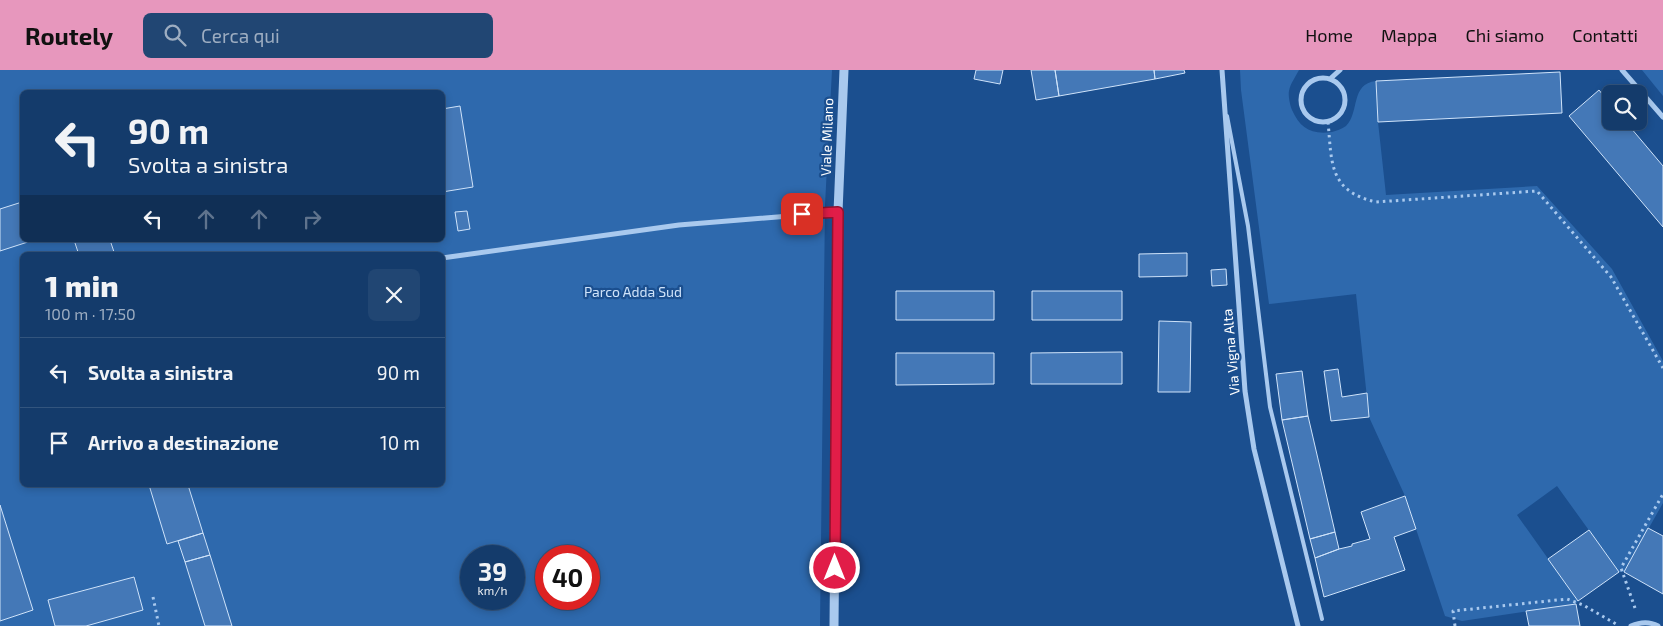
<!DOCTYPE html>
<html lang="it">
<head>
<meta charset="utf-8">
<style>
  :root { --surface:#143b6b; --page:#214673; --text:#f1f3f6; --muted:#9dadc1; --line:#33557e; --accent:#e797bd }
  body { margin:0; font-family:"Exo 2",sans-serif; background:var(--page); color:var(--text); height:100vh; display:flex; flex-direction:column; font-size:19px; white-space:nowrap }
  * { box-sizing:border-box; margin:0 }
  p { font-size:16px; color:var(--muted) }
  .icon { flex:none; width:28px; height:28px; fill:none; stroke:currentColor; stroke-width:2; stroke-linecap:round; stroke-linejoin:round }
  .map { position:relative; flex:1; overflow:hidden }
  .drawer { position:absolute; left:20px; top:182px; width:425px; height:235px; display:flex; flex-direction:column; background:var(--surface); border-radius:8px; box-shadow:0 2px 8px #0003,0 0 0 1px var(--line) }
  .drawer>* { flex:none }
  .banner { position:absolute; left:20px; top:20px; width:425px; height:152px; border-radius:8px; box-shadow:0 2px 8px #0003,0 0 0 1px var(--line); background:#143b6b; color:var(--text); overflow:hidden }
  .tools { position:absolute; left:1602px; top:15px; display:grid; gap:10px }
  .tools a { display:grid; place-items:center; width:45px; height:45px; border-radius:8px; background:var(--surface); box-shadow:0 2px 8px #0003,0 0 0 1px var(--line); font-size:25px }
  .speed { position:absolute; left:460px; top:475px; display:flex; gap:10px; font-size:25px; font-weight:700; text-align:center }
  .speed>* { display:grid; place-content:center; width:65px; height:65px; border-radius:50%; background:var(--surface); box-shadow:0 2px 8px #0003,0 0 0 1px var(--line); line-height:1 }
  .speed small { font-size:12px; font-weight:400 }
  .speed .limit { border:8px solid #d22; background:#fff; color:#111 }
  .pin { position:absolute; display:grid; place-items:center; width:42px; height:42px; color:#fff; margin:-21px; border-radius:10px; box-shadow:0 2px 8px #0006 }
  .me { position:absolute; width:55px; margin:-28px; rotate:0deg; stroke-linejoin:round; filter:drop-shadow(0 0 4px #0008) }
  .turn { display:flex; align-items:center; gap:18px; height:105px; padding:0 25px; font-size:22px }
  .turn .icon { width:65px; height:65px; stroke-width:2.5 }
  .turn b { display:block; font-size:35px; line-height:42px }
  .lanes { display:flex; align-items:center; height:48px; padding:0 25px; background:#0003; justify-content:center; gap:25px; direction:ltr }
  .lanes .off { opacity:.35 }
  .round { display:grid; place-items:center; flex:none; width:52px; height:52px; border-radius:8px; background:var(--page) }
  .overview { display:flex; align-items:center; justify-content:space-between; height:85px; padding:0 25px }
  h1 { font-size:30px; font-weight:800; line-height:38px }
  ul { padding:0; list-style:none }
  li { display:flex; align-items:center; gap:15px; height:70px; padding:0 25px; border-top:1px solid var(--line) }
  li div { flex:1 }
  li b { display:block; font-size:19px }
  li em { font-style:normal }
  header { display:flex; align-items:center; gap:30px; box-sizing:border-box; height:70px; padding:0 25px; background:var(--accent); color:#111 }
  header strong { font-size:24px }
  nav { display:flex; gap:28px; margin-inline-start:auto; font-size:18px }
  .search { width:350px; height:45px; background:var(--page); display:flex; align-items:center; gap:12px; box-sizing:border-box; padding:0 18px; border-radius:8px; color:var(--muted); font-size:19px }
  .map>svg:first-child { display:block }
  .green { fill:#2e69ad; fill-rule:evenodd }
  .building { fill:#4478b7; stroke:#cfe3fa }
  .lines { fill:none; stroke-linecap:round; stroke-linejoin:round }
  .path { stroke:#a9c9ee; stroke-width:3; stroke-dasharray:2.5 4; stroke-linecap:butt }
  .service { stroke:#a9c9ee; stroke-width:4 }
  .minor { stroke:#a9c9ee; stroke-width:5 }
  .tertiary { stroke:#a9c9ee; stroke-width:9 }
  .route-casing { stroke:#92132f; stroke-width:12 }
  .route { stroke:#e11d48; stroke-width:9 }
  .labels { text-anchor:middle; stroke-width:4.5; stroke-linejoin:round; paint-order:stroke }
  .street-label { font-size:14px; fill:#fff; stroke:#1b4f8f }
  .park-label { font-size:14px; fill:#cfe3fa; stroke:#1b4f8f }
</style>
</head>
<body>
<header>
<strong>Routely</strong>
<div class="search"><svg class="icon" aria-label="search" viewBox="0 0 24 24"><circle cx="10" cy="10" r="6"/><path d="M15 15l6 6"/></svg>Cerca qui</div>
<nav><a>Home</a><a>Mappa</a><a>Chi siamo</a><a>Contatti</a></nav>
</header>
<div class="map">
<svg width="1663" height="556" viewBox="0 0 1663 556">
  <rect width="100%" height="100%" fill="#1b4f8f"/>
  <path class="green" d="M0 0H832L825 135 820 556H0ZM22 22H442V170H22ZM22 185H442V415H22ZM471 486H514V529H471ZM546 486H589V529H546Z
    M1240 0H1299C1296 6 1290 14 1289 21 1288 26 1290 35 1292 40 1300 58 1311 65 1332 62 1336 61 1342 59 1346 56 1360 42 1350 14 1376 11L1378 52 1386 125 1537 116 1612 199 1663 291V433L1624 502H1619L1557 416 1517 445 1578 531 1576 534 1462 551 1445 546 1405 426 1369 347 1356 224 1269 234 1241 20Z
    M1642 0H1663V26Z"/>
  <path class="building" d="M976 0H1003L1000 14 974 9Z
    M1031 0H1055L1059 26 1036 30Z
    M1055 0H1154L1155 9 1059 26Z
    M1154 0H1184L1185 3 1155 9Z
    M1560 2 1562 43 1378 52 1376 11Z
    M1599 20 1611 35V51H1625L1663 96V157L1569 46Z
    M460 36 473 117 442 122V39Z
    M22 132V170H34L0 181V139Z
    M467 141 470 159 458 161 455 142Z
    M74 170H110L115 185H79Z
    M1187 183V206L1139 207V184Z
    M1226 199 1227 215 1212 216 1211 200Z
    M896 221H994V250H896Z
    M1032 221H1122V250H1032Z
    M1159 251 1191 252 1190 322H1158Z
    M1122 282V314H1031V283Z
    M896 283H994V314L896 315Z
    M1338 299 1342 327 1367 323 1369 347 1331 351 1324 301Z
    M1302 301 1308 346 1282 350 1276 304Z
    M1308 346 1335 462 1310 469 1282 350Z
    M149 415H188L203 463 167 474Z
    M1405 426 1416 459 1394 467 1405 500 1324 527 1315 488 1339 479 1352 476V474L1370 469 1361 442Z
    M0 435 33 540 0 551Z
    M1648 458 1663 466V524L1624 502Z
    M1589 460 1619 502 1578 531 1548 489Z
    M1335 462 1339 479 1315 488 1310 469Z
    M203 463 210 485 185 492 178 471Z
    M210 485 232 556H205L185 492Z
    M134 507 143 540 86 556H55L48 530Z
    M1576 534 1580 556H1529L1526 541Z"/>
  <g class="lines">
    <path class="path" d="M1328 52C1332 92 1328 121 1376 132L1537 121 1611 207 1663 298
      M153 527 159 556
      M1635 538 1621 498 1663 424
      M1455 556 1453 541 1567 529 1583 535 1616 554"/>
    <path class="service" d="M1227 46 1248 156 1270 337 1322 549"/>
    <path class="minor" d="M1222 0 1245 321 1254 379 1298 556
      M1622 0 1663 47
      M1301 30a22 22 0 1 1 44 0a22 22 0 1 1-44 0Z
      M1330 9 1340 0
      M442 188 679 155 838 142
      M1631 556C1640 552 1649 551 1658 556"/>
    <path class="tertiary" d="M834 556 838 142 844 0"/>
  </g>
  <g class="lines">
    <g class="route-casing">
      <path id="route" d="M802 144 838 142 835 498"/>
    </g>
    <use href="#route" class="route"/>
  </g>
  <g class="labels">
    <g class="street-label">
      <text transform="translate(827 67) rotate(-88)" y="5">Viale Milano</text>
      <text transform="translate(1231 282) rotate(-95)" y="5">Via Vigna Alta</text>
    </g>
    <g class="park-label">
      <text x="633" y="227">Parco Adda Sud</text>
    </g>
  </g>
</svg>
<div class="tools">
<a><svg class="icon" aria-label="search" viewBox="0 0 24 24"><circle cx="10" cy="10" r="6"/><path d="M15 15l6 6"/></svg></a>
</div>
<div class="speed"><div>39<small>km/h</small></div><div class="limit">40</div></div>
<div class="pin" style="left:802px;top:144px;background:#d93025"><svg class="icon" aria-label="arrive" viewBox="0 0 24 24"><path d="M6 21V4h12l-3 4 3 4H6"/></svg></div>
<svg class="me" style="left:835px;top:498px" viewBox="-20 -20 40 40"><circle r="17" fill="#e11d48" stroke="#fff" stroke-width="3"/><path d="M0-11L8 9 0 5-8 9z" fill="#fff"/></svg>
<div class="banner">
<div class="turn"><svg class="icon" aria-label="left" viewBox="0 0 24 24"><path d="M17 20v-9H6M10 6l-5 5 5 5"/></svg><div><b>90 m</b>Svolta a sinistra</div></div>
<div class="lanes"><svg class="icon" aria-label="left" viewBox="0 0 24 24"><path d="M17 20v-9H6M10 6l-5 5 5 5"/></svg><svg class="icon off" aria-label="ahead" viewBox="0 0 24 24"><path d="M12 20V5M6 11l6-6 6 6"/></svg><svg class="icon off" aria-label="ahead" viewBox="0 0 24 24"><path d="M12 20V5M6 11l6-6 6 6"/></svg><svg class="icon off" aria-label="right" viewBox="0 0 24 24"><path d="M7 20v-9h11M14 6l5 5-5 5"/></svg></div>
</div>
<section class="drawer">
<div class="overview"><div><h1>1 min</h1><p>100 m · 17:50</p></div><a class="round"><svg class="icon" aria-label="close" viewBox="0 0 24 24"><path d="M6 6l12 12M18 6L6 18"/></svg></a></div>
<ul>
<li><svg class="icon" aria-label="left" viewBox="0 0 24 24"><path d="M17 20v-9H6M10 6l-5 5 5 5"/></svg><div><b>Svolta a sinistra</b></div><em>90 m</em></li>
<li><svg class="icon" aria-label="arrive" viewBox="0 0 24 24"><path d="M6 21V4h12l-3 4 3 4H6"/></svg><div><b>Arrivo a destinazione</b></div><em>10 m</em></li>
</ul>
</section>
</div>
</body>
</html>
